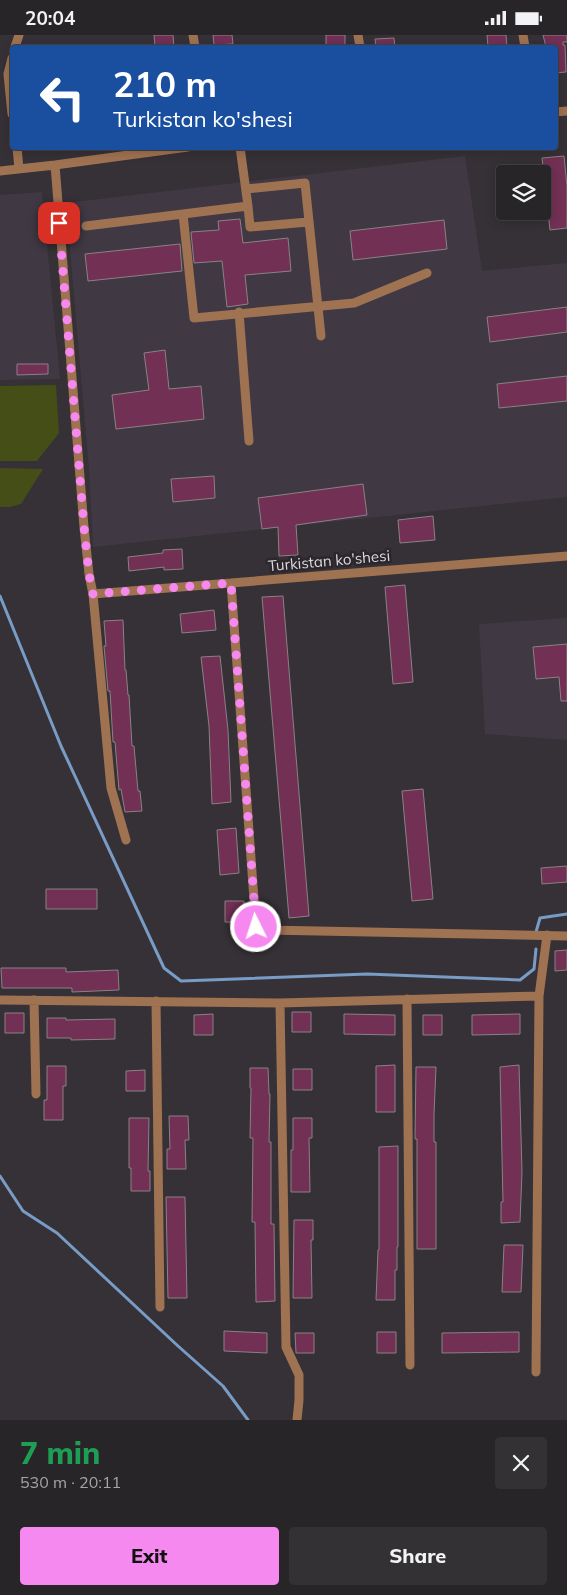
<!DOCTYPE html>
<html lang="en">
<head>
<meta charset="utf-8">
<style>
  :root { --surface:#282528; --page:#343134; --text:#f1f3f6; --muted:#a5a5a8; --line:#444245; --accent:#f589ef }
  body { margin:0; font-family:Mulish,sans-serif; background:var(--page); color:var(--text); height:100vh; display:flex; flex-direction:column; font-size:19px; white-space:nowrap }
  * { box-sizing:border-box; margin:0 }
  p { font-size:16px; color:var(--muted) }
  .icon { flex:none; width:28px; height:28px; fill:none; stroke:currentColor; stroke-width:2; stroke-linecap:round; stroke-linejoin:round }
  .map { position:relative; height:1385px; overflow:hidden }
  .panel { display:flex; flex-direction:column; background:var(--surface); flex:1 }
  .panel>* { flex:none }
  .guide { position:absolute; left:10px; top:10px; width:548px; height:105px; border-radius:5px; box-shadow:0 2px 12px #0003,0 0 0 1px var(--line); background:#1a4fa0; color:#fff; overflow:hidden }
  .fabs { position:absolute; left:496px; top:130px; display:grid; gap:10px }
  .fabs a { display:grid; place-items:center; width:55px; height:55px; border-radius:5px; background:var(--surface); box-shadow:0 2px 12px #0003,0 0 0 1px var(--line); font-size:25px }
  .pin { position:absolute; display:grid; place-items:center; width:42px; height:42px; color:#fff; margin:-21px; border-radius:10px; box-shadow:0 2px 8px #0006 }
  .me { position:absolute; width:55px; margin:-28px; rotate:356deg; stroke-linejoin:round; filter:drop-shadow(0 0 4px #0008) }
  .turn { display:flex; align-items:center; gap:18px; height:105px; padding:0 20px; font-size:22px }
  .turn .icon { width:65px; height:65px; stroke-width:2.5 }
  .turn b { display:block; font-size:35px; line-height:42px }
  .round { display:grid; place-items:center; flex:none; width:52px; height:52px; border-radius:5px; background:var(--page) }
  .headline { display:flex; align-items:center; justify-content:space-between; height:85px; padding:0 20px }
  h1 { font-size:30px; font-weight:800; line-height:38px; color:#1e9e55 }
  .primary-button { display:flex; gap:10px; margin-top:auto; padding:10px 20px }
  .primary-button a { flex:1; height:58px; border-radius:5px; background:var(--accent); color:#111; font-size:20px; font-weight:800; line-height:58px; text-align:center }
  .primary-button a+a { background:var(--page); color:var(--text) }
  .status { display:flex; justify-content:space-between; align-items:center; height:35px; padding:0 25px; background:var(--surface); direction:ltr }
  .status svg { height:14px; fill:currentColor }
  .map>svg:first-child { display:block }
  .built { fill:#403843 }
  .green { fill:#454e16 }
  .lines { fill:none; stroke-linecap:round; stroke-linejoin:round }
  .stream { stroke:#789cc5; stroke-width:3 }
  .building { fill:#723054; stroke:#898285 }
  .street { stroke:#9f7251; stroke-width:9 }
  .route { stroke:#f589ef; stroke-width:9; stroke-dasharray:0 16.2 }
  .labels { text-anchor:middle; stroke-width:5; stroke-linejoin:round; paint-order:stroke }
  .street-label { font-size:15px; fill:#dddade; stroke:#2b272c }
</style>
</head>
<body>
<div class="status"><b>20:04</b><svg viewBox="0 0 49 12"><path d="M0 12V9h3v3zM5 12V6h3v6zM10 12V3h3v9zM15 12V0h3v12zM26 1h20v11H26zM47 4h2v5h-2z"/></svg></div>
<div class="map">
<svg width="567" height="1385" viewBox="0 0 567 1385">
  <rect width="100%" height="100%" fill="#353136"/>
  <path class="built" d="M465 121 482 236 567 228V462L93 512 89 434 66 168Z
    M42 157 60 344 0 345V160Z
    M567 583V705L485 699 479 589Z"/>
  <path class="green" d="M56 350 59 398 37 426H0V351Z
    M0 433 43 434 21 469 10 472H0Z"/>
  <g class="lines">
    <path class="stream" d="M0 561 61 711 164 933 181 946 367 939 520 945 534 934 536 914
      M536 897 540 883 567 879
      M0 1141 23 1176 57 1198 178 1311 223 1351 248 1385"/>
  </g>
  <path class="building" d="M154 0H173L174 12H155Z
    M213 0H232L233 9 214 10Z
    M326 0H345V12H326Z
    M487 0H506L507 12H488Z
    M543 0H567V7H563V10H565L566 37 555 38V12H546Z
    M394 3 395 12H376L375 4Z
    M564 121 567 151V193L550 195 542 123Z
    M240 184 243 208 288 203 291 236 245 240 248 269 227 272 222 226 194 228 191 197 219 195 218 186Z
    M444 185 447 214 353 225 350 196Z
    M180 209 182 236 88 246 85 219Z
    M567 272V297L490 307 487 282Z
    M165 315 169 354 201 351 204 384 116 394 112 360 149 355 144 318Z
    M17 329H48V339L17 340Z
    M567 341V366L499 373 497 349Z
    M214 441 215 463 173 467 171 444Z
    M363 449 367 480 296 490 298 520 279 521 278 492 262 494 258 463Z
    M433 481 435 505 400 508 398 485Z
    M182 514 183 534 164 535V532L129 536 128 522 163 518V515Z
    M405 550 413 647 393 649 385 552Z
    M283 561 309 881 289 883 262 562Z
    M214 575 216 595 182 598 180 579Z
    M123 585 125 635H126L128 660H129L132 711H134L138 756H140L142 776 125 777 121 754 119 755 115 707H113L110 656H108L104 611H106L104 586Z
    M567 609V666H561L559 642 536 644 533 612Z
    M220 621 228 695 231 767 212 769 209 691 201 622Z
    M423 754 433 864 412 866 402 756Z
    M236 793 239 838 220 840 217 795Z
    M567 831V847L542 849 541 833Z
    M46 854H97V874H46Z
    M225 866H244V887H225Z
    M567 915V935L555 936V916Z
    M1 933H66V937L118 935 119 955 72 957V953H2Z
    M292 977H311V997H292Z
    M5 978H24V998H5Z
    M213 979V1000H194V980Z
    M344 979 395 980V1000L344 999Z
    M520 979V999L472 1000V980Z
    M423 980H442V1000H423Z
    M47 983H66V985L115 984V1004L71 1005V1003H47Z
    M395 1030V1077H376V1031Z
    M519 1030 522 1137 520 1187 501 1188V1167H503L500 1032Z
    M47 1031H66V1051H63V1085H44V1065H47Z
    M416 1032H436L434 1080V1107H436V1214H417V1104H415Z
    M250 1033H268L269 1059H270L269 1107H271V1189H274L275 1266 256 1267 255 1187H252L253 1103H250L251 1053H250Z
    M293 1034H312V1055H293Z
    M145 1035V1056H126V1036Z
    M169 1081H188L189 1105H185L186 1134H167V1114H170Z
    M129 1083H149L148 1136H150V1156H131V1133H129Z
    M293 1083H312V1103H309L310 1157H291V1115H293Z
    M398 1111V1212H397V1235H395V1265H376L378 1215H379V1112Z
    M166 1162H185L187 1263H168Z
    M294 1185H313V1205H311L312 1263H293Z
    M504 1210H523L521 1257H502Z
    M224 1296 267 1298V1318L224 1316Z
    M377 1297H396V1318H377Z
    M519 1297V1317L442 1318V1298Z
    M295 1298H314V1318H296Z"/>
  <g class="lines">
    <path class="street" d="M193 0 195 12
      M358 0 360 12
      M523 0 525 12
      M15 12 19 0
      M12 23 8 39 12 79
      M555 77 567 76
      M17 112 19 134
      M240 112 248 171
      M55 130 84 492 89 539 93 559 111 753 126 805
      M0 136 55 130 188 112
      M246 154 305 148 321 301
      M183 179 194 283 354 268 427 238
      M86 191 248 171 250 192 308 187
      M239 277 249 406
      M231 548 256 892 266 895 567 901
      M93 559 567 521
      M407 964 410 1330
      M0 965 280 968 539 961
      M34 965 36 1059
      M156 966 160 1272
      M280 968 286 1312 299 1340V1365L297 1385
      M536 1337 539 961 547 900"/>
  </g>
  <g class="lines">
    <path class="route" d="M59 188 84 492 89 539 93 559 231 548 256 892"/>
  </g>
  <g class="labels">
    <g class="street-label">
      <text transform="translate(329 526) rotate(-5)" y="5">Turkistan ko'shesi</text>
    </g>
  </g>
</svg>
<div class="fabs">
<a><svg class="icon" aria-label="layers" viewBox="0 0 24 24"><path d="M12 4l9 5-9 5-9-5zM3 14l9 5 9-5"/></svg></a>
</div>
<div class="pin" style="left:59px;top:188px;background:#d93025"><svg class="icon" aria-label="arrive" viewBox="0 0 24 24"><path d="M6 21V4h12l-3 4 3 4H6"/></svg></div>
<svg class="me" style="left:256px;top:892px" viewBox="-20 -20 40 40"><circle r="17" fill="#f589ef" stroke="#fff" stroke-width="3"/><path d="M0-11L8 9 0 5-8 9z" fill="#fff"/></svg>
<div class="guide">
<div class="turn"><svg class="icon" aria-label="left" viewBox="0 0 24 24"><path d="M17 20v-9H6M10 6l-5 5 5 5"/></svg><div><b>210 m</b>Turkistan ko'shesi</div></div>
</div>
</div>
<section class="panel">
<div class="headline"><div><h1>7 min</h1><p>530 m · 20:11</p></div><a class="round"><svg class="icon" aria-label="close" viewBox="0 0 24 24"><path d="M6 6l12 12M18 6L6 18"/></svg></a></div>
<div class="primary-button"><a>Exit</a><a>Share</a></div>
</section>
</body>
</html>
